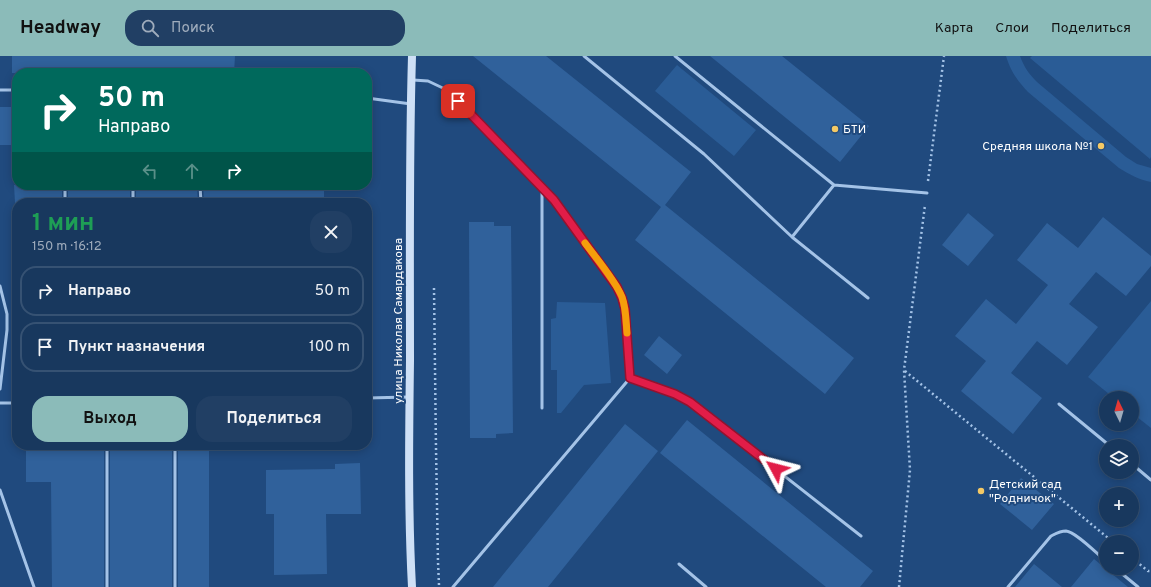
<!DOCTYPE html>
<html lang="ru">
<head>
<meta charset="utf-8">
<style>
  :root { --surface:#18385e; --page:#213f64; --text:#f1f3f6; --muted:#9facbc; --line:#365273; --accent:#8bbbb9 }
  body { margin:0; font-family:Overpass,sans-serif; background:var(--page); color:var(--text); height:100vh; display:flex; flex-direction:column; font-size:15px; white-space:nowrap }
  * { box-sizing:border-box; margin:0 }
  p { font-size:13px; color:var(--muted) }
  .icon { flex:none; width:22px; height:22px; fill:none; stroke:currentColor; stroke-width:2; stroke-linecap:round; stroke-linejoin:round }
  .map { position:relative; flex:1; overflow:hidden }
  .details { position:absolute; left:12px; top:142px; width:360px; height:252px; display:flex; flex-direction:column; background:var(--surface); border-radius:16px; box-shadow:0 2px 10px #0003,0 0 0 1px var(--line) }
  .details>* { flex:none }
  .guide { position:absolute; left:12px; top:12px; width:360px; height:122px; border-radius:16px; box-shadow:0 2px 10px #0003,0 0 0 1px var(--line); background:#00695c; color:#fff; overflow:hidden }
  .needle { width:26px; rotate:355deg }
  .controls { position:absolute; left:1099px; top:335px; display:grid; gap:8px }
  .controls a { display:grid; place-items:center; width:40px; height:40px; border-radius:50%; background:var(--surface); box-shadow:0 2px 10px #0003,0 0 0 1px var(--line); font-size:20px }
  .pin { position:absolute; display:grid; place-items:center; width:34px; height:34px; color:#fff; margin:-17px; border-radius:8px; box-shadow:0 2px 6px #0006 }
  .me { position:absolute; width:44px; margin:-22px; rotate:308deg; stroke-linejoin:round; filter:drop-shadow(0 0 3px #0008) }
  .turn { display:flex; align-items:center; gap:14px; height:84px; padding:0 20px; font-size:18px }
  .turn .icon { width:52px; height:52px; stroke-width:2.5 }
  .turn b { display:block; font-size:28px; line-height:34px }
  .lanes { display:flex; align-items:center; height:38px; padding:0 20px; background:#0003; justify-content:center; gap:20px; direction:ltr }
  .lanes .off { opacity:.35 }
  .round { display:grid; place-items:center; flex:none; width:42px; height:42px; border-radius:16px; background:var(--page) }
  .overview { display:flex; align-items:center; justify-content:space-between; height:68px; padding:0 20px }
  h1 { font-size:24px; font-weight:700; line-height:30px; color:#1e9e55 }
  .primary-button { display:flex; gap:8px; margin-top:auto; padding:8px 20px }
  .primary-button a { flex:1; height:46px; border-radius:16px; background:var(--accent); color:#111; font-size:16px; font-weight:700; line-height:46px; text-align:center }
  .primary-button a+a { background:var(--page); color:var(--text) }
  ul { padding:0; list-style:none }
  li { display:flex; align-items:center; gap:12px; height:50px; margin:0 8px 6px; padding:0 12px; border:2px solid var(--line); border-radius:16px }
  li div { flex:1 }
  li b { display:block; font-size:15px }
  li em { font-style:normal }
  header { display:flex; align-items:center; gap:24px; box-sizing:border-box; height:56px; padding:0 20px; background:var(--accent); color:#111 }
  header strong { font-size:19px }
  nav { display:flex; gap:22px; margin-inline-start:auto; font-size:14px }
  .search { width:280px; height:36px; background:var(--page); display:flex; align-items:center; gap:10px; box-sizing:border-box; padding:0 14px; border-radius:16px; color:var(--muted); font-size:15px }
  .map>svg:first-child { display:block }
  .green { fill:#2a5c96 }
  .building { fill:#30619b }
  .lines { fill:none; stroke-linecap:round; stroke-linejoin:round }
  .path { stroke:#a4c3e7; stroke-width:2.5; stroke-dasharray:2 3; stroke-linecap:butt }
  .lane { stroke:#a4c3e7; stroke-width:3 }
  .secondary { stroke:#cee0f6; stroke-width:8 }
  .route-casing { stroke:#92132f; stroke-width:10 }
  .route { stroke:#e11d48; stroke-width:7 }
  .slow { stroke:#f59e0b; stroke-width:7 }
  .poi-dot { fill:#f4c965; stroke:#204a7e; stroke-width:1.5 }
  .labels { text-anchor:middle; stroke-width:4; stroke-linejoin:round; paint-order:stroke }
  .poi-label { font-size:12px; fill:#fff; stroke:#204a7e; text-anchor:start }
  .street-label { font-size:12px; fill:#fff; stroke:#204a7e }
</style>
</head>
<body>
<header>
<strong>Headway</strong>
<div class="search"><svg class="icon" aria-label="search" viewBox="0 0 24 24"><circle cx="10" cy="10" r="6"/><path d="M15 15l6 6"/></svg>Поиск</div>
<nav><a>Карта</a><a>Слои</a><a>Поделиться</a></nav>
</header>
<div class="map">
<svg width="1151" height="531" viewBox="0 0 1151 531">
  <rect width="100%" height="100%" fill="#204a7e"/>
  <path class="green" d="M1006 0H1020C1024 11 1029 18 1037 26L1126 101 1137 108 1151 112V126C1139 124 1129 118 1119 112L1028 36C1017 24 1011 16 1006 0Z
    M1032 0H1151V101L1150 103 1030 2Z
    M677 9 756 74 734 100 655 35Z
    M1151 245V372L1132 357V342H1114L1088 321Z
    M557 246 605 247 611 327 584 329 561 357H557V314H551V263L556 262Z"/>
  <path class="building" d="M12 0H235L234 17H12Z
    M473 0H546L691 116 665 149 854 302 825 338 635 184 661 151Z
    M710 0H782L869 70 840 106Z
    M0 51H17V89H0Z
    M14 129H62V147H15Z
    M68 129H130V147H68Z
    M136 129H197L198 147H136Z
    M203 129H324V147H204Z
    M968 157 994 179 968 210 942 189Z
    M1103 161 1151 200V210L1126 240 1096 216 1069 248 1098 271 1067 309 1037 285 1011 317 1042 342 1013 378 961 335 986 305 955 280 986 243 1016 268 1048 229 1017 204 1047 167 1078 192Z
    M469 166H494V170H511L513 377 496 378V382H470Z
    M659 280 682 299 667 318 644 299Z
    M687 364 873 515 860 531H826L660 397Z
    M625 368 658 395 548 531H493Z
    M26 389H104V531H52L51 426H26Z
    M110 389H172V531H110Z
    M178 389H209V531H178Z
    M360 407 361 458H326L327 518 274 519V458H266V414L335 413V408Z
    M1021 422 1054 448 1032 474 1000 448Z
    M1094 503 1128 531H1071Z
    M1034 508 1062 531H1015Z"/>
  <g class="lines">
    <path class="path" d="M928 125 944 0
      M434 232 436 392 438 506 439 529
      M905 315 1113 486
      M1132 502 1148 515H1151
      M899 531 910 414 904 314 925 149"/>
    <path class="lane" d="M584 0 704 98 792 181 868 242
      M675 0 834 129 792 181
      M413 24 428 25 447 34 542 130V352
      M0 34H17
      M367 42 411 48
      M65 129V147
      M133 129V147
      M200 129 201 147
      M834 129 927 137
      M0 230 7 258V274L0 333
      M630 322 675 339 690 346 861 480
      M367 342 409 341
      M0 347H17
      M1059 348 1110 390
      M107 389V531
      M175 389V531
      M1132 408 1151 424
      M0 434 34 531
      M679 508 706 531
      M1115 512 1138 531
      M453 531 630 322 625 253 622 241 617 231 554 144 542 130
      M1008 531 1051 480C1055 478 1060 475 1066 475 1076 476 1097 498 1106 505"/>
    <path class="secondary" d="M412 0C409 102 410 203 410 305 409 380 408 456 412 531"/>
  </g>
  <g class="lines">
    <g class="route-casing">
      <path id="route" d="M458 45 554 144 617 231 622 242 625 253 630 322 675 338 690 346 776 413"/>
    </g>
    <use href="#route" class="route"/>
    <path class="slow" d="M585 187C596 202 615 224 622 241 626 252 626 266 627 277"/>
  </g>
  <g class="poi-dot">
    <circle cx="835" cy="73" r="4"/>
    <circle cx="1101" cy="90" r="4"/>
    <circle cx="981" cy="435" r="4"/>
  </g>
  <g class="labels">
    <g class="poi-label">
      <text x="843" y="77">БТИ</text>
      <text x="1093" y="94" text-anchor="end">Средняя школа №1</text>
      <text x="989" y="432">Детский сад<tspan x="989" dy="14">"Родничок"</tspan></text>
    </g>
    <g class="street-label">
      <text transform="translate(398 265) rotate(-90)" y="4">улица Николая Самардакова</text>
    </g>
  </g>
</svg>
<div class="controls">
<a><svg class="needle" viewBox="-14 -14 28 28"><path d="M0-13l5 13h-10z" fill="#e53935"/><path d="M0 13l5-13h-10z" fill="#9facbc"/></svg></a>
<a><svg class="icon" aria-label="layers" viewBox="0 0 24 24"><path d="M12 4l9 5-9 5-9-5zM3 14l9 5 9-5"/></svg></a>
<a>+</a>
<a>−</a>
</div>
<div class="pin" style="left:458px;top:45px;background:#d93025"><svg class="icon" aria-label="arrive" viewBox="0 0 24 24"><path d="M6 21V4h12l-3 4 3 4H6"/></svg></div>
<svg class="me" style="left:776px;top:413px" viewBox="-20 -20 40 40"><path d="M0-17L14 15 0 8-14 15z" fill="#e11d48" stroke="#fff" stroke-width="4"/></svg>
<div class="guide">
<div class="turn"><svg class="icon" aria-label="right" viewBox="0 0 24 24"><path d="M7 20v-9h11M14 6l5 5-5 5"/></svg><div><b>50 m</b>Направо</div></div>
<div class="lanes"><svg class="icon off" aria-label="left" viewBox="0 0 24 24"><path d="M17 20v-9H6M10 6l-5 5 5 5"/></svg><svg class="icon off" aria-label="ahead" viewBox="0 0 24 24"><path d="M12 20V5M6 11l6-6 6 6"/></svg><svg class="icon" aria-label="right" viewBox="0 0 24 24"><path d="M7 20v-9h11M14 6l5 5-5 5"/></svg></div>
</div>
<section class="details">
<div class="overview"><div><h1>1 мин</h1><p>150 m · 16:12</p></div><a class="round"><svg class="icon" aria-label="close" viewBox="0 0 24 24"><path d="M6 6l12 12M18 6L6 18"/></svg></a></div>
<ul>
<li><svg class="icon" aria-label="right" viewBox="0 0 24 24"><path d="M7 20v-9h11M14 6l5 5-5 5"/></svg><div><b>Направо</b></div><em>50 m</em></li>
<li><svg class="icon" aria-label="arrive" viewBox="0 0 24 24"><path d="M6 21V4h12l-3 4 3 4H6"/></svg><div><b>Пункт назначения</b></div><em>100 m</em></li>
</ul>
<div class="primary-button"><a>Выход</a><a>Поделиться</a></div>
</section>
</div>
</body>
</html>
